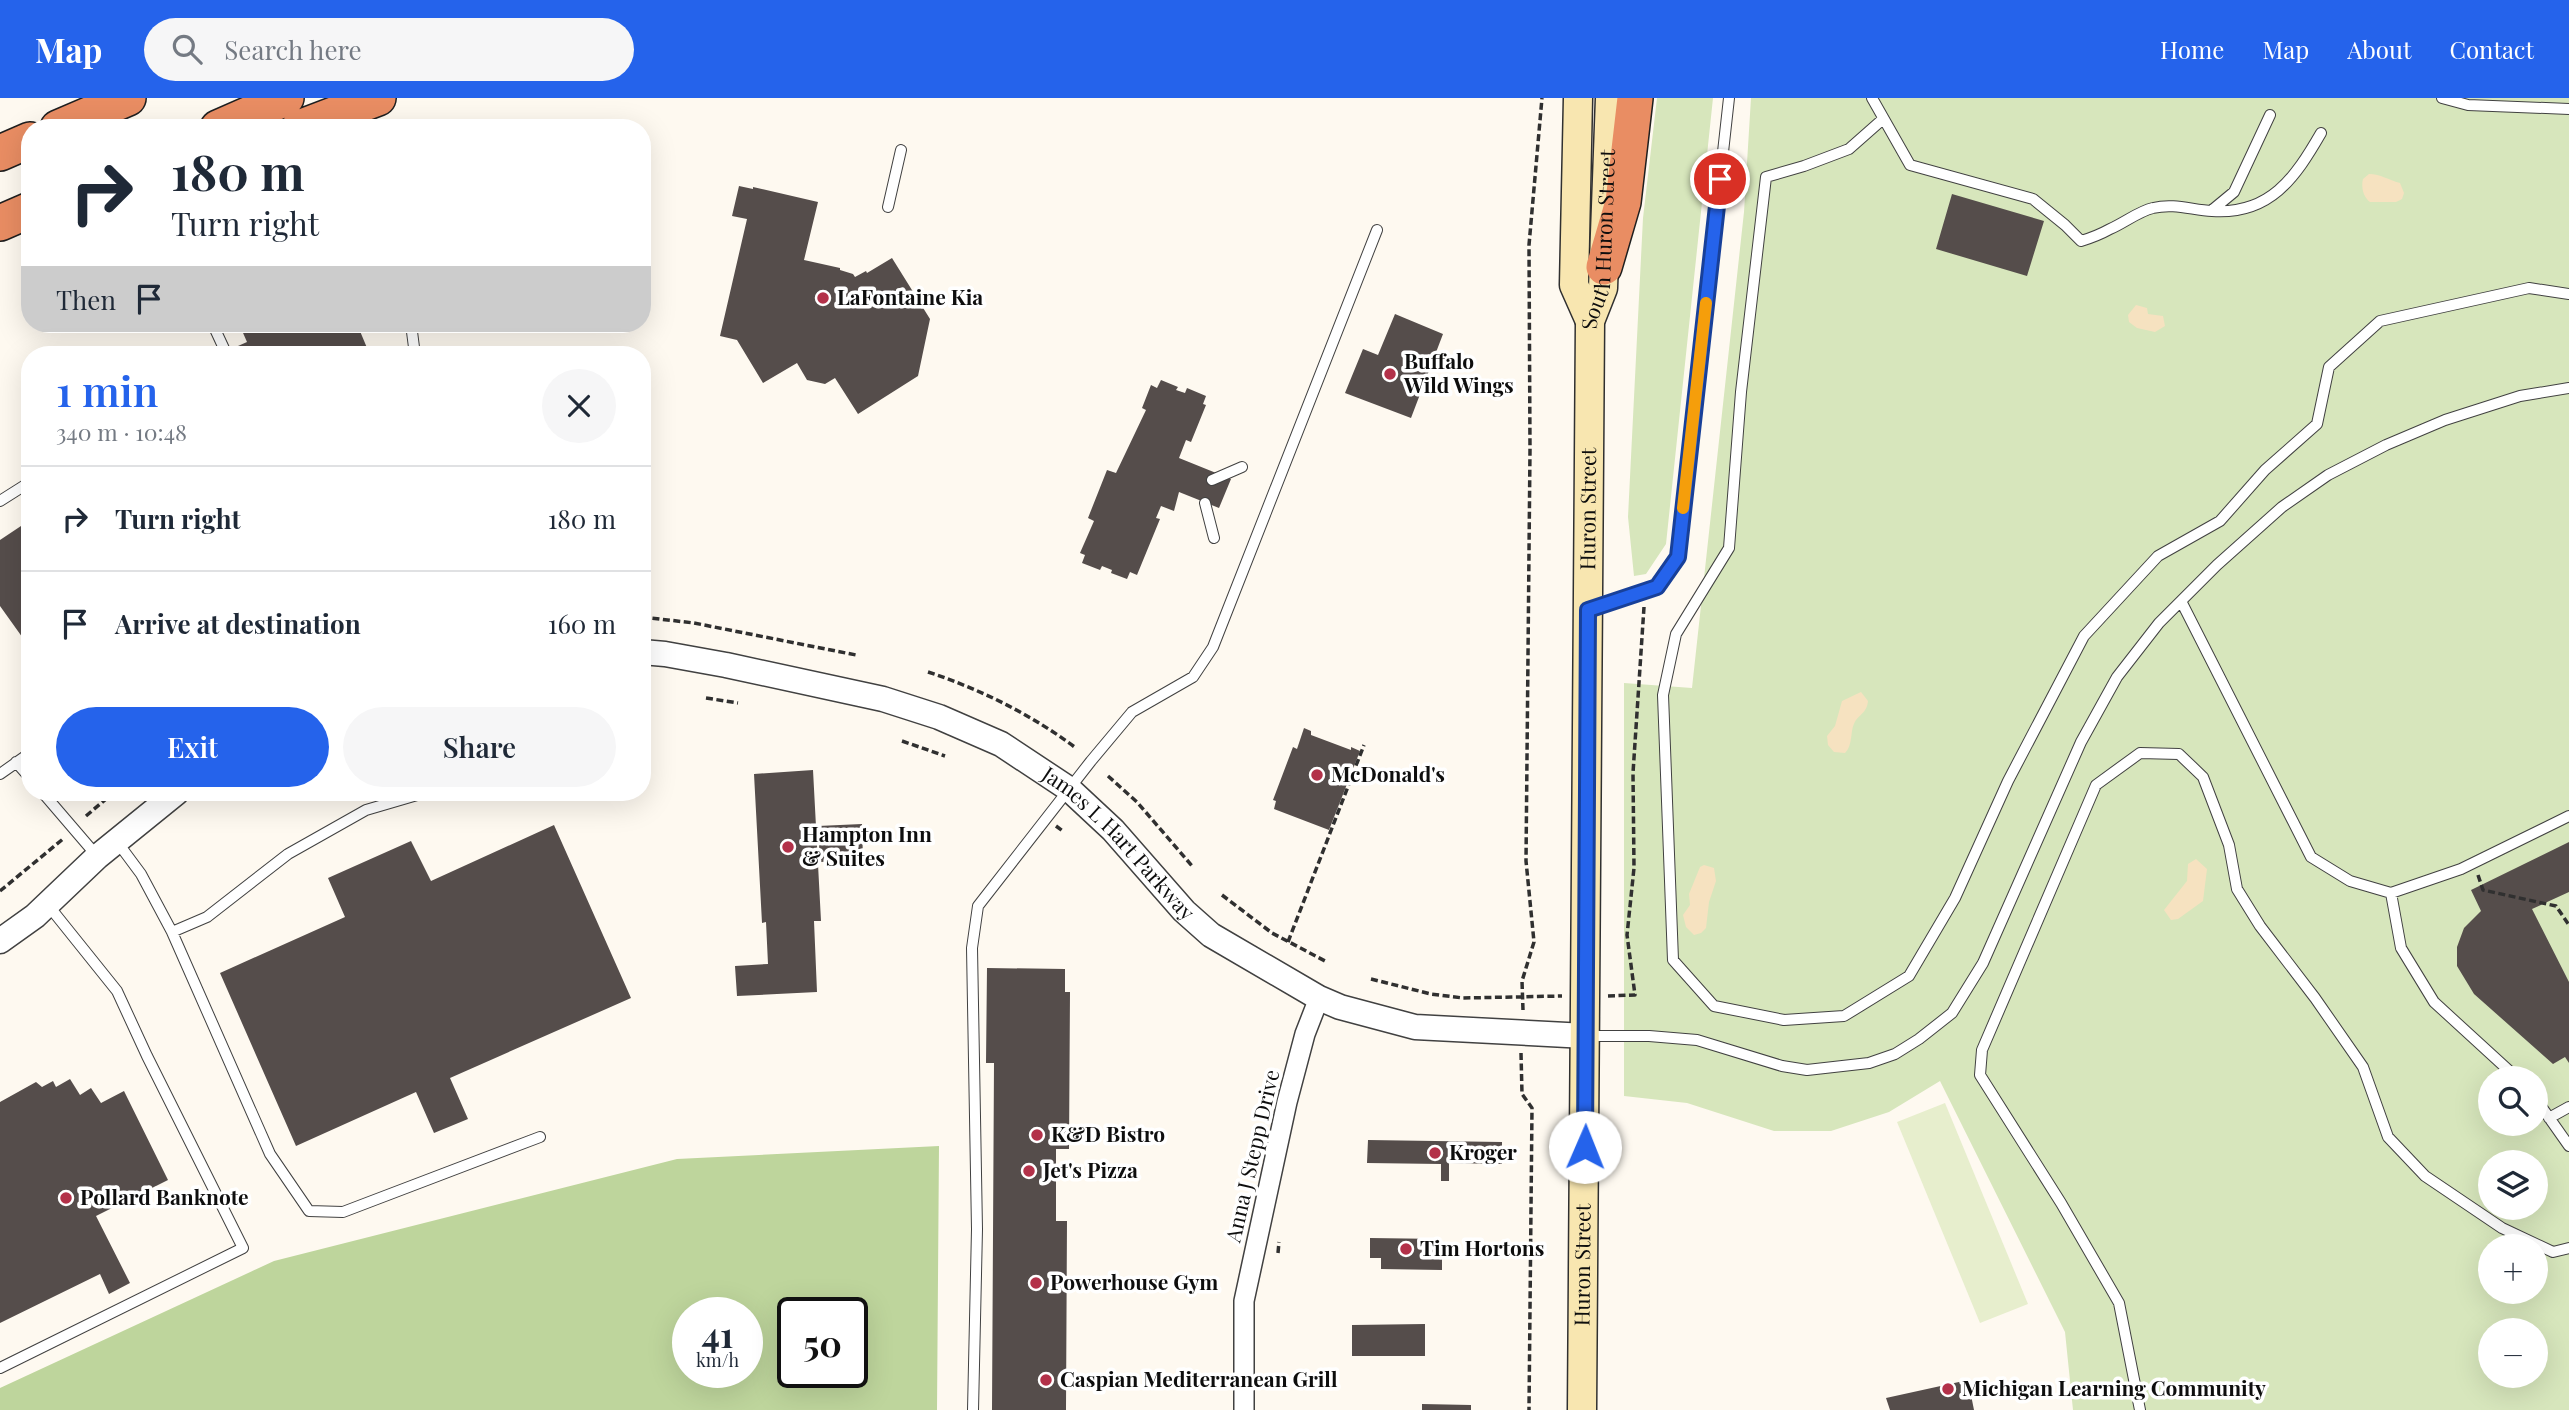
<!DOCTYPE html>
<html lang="en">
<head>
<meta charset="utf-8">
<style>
  :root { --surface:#fff; --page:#f6f6f7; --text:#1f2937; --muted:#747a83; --line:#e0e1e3; --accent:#2563eb }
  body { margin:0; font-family:"Playfair Display",serif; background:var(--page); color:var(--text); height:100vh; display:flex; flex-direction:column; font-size:26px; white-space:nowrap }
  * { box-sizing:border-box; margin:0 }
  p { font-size:23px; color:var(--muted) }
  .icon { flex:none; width:38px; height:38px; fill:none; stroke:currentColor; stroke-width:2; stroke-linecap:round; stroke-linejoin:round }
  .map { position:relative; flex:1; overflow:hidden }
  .side { position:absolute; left:21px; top:248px; width:630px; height:455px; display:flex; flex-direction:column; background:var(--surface); border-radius:28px; box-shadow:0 7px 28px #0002 }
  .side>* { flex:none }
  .guide { position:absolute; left:21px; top:21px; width:630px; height:214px; border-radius:28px; box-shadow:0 7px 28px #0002; background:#fff; color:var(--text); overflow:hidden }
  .buttons { position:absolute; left:2478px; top:968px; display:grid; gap:14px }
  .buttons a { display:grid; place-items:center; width:70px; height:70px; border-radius:50%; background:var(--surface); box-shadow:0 7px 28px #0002; font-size:35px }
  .speed { position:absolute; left:672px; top:1199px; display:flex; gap:14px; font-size:35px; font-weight:700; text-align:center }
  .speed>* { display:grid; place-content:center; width:91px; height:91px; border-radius:50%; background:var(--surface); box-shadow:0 7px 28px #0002; line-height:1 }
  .speed small { font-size:18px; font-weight:400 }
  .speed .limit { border:4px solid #111; border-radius:10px; background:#fff; color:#111 }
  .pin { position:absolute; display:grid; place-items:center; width:60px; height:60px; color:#fff; margin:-30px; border:4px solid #fff; border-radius:50%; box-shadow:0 2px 7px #0007 }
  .me { position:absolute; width:77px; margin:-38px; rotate:1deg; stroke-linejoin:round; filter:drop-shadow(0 0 5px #0008) }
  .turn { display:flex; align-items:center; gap:24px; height:147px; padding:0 35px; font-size:32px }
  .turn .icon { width:91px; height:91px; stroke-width:2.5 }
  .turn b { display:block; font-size:49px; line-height:60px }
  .then { display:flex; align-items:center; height:66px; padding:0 35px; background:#0003; gap:14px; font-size:26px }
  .round { display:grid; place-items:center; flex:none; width:74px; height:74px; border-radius:37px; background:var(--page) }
  .overview { display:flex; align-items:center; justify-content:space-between; height:119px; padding:0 35px }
  h1 { font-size:42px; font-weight:600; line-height:52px; color:var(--accent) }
  .button { display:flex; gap:14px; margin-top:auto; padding:14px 35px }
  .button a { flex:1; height:80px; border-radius:42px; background:var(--accent); color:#fff; font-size:28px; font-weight:600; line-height:80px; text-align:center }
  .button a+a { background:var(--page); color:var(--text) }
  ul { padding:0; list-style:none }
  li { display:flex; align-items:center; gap:21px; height:105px; padding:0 35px; border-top:2px solid var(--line) }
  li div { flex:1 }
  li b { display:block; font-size:26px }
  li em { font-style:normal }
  header { display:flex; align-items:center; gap:42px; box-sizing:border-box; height:98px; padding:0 35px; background:var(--accent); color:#fff }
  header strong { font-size:33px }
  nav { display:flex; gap:38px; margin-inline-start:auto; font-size:24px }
  .search { width:490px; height:63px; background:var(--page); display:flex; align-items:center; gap:18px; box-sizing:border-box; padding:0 24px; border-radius:38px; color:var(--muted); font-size:26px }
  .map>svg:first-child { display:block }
  .green { fill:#d7e6bc; fill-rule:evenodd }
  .forest { fill:#bed59c; fill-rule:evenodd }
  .sand { fill:#f6e2c0 }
  .pitch { fill:#e7eecd }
  .building { fill:#554d4b }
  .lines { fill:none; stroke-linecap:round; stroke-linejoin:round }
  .service-casing { stroke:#414141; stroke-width:12 }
  .minor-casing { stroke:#414141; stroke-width:22 }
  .tertiary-casing { stroke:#414141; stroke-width:27 }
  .secondary-casing { stroke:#303030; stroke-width:31 }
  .motorway-casing { stroke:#1f1f1f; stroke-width:38 }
  .path { stroke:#303030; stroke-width:3.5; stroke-dasharray:7 3.5; stroke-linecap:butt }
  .service { stroke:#fff; stroke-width:10 }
  .minor { stroke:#fff; stroke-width:19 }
  .tertiary { stroke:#fff; stroke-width:24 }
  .secondary { stroke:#f8e6b0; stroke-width:28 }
  .motorway { stroke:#e98d63; stroke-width:35 }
  .route-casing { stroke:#184099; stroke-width:18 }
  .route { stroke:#2563eb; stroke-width:12 }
  .slow { stroke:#f59e0b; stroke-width:12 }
  .poi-dot { fill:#b33149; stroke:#fff; stroke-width:2.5 }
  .labels { text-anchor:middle; stroke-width:7; stroke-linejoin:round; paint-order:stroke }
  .street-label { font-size:21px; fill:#0e0e0e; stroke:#fff }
  .poi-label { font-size:21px; font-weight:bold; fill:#0e0e0e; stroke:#fff; text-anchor:start }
</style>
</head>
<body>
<header>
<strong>Map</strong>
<div class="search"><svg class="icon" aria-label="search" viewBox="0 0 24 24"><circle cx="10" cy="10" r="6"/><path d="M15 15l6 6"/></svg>Search here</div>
<nav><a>Home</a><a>Map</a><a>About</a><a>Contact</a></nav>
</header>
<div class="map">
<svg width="2569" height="1312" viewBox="0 0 2569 1312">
  <rect width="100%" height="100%" fill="#fef9f0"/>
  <path class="green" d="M1657 0H1713L1666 446 1646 476 1634 478 1628 419 1643 120Z
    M1751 0H2569V1312H2073L2065 1234 1940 983 1889 1014 1831 1033H1774L1687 1005 1624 998V585L1692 590 1744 114ZM2490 980H2536V1026H2490ZM2490 1064H2536V1110H2490ZM2490 1148H2536V1194H2490ZM2490 1232H2536V1278H2490Z"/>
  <path class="forest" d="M939 1048 937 1312H0V1290L274 1163 677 1061ZM688 1214H747V1274H688ZM852 1214V1274H793V1214Z"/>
  <path class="sand" d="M2369 76C2381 76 2388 82 2400 85L2404 95 2402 101 2396 104H2370C2363 99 2361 89 2363 81Z
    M2136 207 2147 210 2148 216 2163 218 2165 228 2155 234 2137 230 2129 224 2128 217Z
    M1861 594 1868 603C1867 613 1862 615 1856 622 1849 632 1854 646 1845 655L1834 654 1828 647 1827 638 1835 628 1842 603Z
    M2196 761 2207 771 2203 803 2178 821 2171 822 2164 812 2187 783 2188 766Z
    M1704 767 1714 770 1716 783 1709 804 1706 830 1701 835 1694 837 1686 829 1683 817 1690 807 1689 796 1700 769Z"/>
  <path class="pitch" d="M1945 1005 2028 1206 1980 1225 1897 1024Z"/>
  <path class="building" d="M739 88 753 91V89L818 104 804 162 840 170V172L853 176 855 179 866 173 867 175 892 160 930 221 918 278 858 316 835 280 825 286 807 282 797 265 763 285 737 242 720 238 747 121 732 118Z
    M1952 96 2044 123 2027 178 1936 151Z
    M1395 216 1443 236 1411 320 1345 295 1363 251 1378 257Z
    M246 226H357L370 257H241L238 248 247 244 240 228Z
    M1161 282 1178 289 1176 292 1185 295 1187 290 1206 298 1203 306 1206 307 1191 344 1186 342 1179 360 1231 381 1219 410 1179 394 1174 413 1161 408 1156 420 1160 421 1137 477 1130 474 1127 481 1111 475 1112 472 1102 468 1100 472 1082 465 1085 457 1080 455 1094 423 1088 420 1107 372 1116 375 1146 312 1142 310 1151 287 1157 290Z
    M30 422V550L0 508V442Z
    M1304 630 1311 633V637L1351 652V649L1360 653 1329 732 1274 711 1276 703 1273 702 1293 649 1297 651Z
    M813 672 821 823H814L817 894 737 898 735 868 768 866 766 824 762 825 754 676Z
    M862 726 863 762 820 764 818 728Z
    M554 727 631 900 450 980 468 1021 434 1035 416 994 296 1048 220 875 345 819 328 780 411 743 431 783Z
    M2569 744V794L2532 811 2569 884V965L2565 959 2553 966 2474 896 2457 868V849L2464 830 2481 813 2471 792Z
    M987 870 1065 871V894H1070L1069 1051H1056V1123H1067L1066 1312H992L994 965H986Z
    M70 981 80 997 91 990 101 1005 124 993 168 1082 96 1118 130 1185 109 1196 100 1176 0 1225V1004L36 984 42 989 53 983 56 989Z
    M1368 1042 1502 1044V1066L1449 1065V1083H1441V1066L1367 1065Z
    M1370 1140 1442 1141V1172L1381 1171V1160H1370Z
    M1425 1226V1258H1352V1227Z
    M1968 1282 1974 1312H1890L1886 1300Z
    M1422 1306 1471 1307V1312H1422Z"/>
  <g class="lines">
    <g class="service-casing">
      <path id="service" d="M1872 0 1910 67 2033 101 2065 127 2081 143C2091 140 2101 136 2110 131 2124 125 2139 113 2153 110 2174 105 2192 112 2212 113 2270 117 2295 80 2321 35
        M2442 0 2468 7 2569 11
        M1883 21 1849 51 1804 68 1766 79 1741 294 1729 450 1676 536 1663 597 1673 862 1714 908 1784 922 1844 918 1909 878 1955 800 2008 683 2084 538 2158 458 2220 423 2265 372 2317 326 2329 269 2380 223 2529 190 2569 196
        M888 109 901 52
        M2211 113 2234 94 2270 17
        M216 226 214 229 227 257
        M411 226 415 257
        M1212 382 1242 369
        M0 403 30 384
        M1205 405 1214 440
        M2181 503 2311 759 2350 783 2391 795 2461 771 2569 718
        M1589 511 1657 489 1678 459 1729 0
        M16 664 30 680
        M0 676 30 655
        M43 695 97 758
        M424 695 366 712 288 756 207 819 172 834 270 1056 309 1113 343 1114 540 1039
        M118 745 141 776 172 834
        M2391 795 2401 850 2434 904 2517 980
        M1586 938H1649L1697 942 1782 968 1807 972 1869 965 1895 956 1919 941 1952 915 1983 865 2081 644 2117 579 2159 525 2217 467 2282 409 2328 377 2386 347 2445 322 2520 298 2569 290
        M2536 1001 2569 1048
        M2549 1020 2569 1009
        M0 1270 243 1150 147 958 117 893 48 807
        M973 1312 977 1131 972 850 978 808 1091 663 1132 614 1193 579 1213 549 1377 132
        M2140 1312 2119 1205 2061 1105 1980 977 1982 952 2096 687 2140 655 2179 656 2203 679 2229 747 2237 791 2260 828 2315 900 2363 969 2388 1039 2425 1078 2502 1130 2553 1154 2569 1150"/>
    </g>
    <g class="minor-casing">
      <path id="minor" d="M1244 1312V1203L1287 1004 1305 936 1319 900"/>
    </g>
    <g class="tertiary-casing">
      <g id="tertiary">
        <path id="s1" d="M642 554 665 556 726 567 883 601 939 619 1001 646 1069 691 1113 732 1184 813 1211 837 1319 900 1340 909 1415 929 1586 938"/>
        <path d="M0 843 35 818 97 759 176 695"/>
      </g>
    </g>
    <g class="secondary-casing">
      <g id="secondary">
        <path d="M1578 0 1574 187 1590 223"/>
        <path id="s2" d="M1582 1312 1590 223 1603 190 1610 0"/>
      </g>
    </g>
    <g class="motorway-casing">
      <path id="motorway" d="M58 30 128 0
        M218 30 286 0
        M299 30 378 0
        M0 55 30 42
        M0 125 30 112
        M1604 169 1623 104 1635 0"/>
    </g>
    <path class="path" d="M642 519 694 525 856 557
      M928 574C980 591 1032 617 1076 650
      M706 600 738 605
      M902 643 945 658
      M1108 678 1137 704 1193 769
      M86 718 113 695
      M1056 728 1064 734
      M2478 777 2483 792 2556 808 2569 827
      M0 793 63 741
      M1222 797 1272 835 1327 864
      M1288 844 1364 647
      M1371 881 1431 896 1463 900 1562 898
      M1608 898 1635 897 1627 837 1634 770 1633 675 1644 509
      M1523 912 1522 883 1534 844 1526 763 1530 352 1529 147 1542 0
      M1521 955 1522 996 1532 1010 1529 1312
      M1278 1155 1279 1144"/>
    <use href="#service" class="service"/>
    <use href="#minor" class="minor"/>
    <use href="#tertiary" class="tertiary"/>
    <use href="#secondary" class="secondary"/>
    <use href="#motorway" class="motorway"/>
  </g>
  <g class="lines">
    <g class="route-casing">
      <path id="route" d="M1585 1049 1588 512 1657 489 1678 459 1720 81"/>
    </g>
    <use href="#route" class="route"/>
    <path class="slow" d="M1683 410 1706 205"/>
  </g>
  <g class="poi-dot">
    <circle cx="823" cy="200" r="7"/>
    <circle cx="1390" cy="276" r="7"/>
    <circle cx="1317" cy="677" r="7"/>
    <circle cx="788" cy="749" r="7"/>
    <circle cx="1037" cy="1037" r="7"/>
    <circle cx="1435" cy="1055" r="7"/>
    <circle cx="1029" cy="1073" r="7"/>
    <circle cx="66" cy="1100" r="7"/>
    <circle cx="1406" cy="1151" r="7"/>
    <circle cx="1036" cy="1185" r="7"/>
    <circle cx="1046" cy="1282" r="7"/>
    <circle cx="1948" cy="1291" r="7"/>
  </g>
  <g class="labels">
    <g class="street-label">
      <text dy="7" stroke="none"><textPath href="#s2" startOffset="1172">South Huron Street</textPath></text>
      <text dy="7" stroke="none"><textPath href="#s2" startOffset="901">Huron Street</textPath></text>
      <text dy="7" stroke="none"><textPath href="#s1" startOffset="527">James L Hart Parkway</textPath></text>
      <text transform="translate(1253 1058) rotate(-77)" y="7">Anna J Stepp Drive</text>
      <text dy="7" stroke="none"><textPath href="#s2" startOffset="145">Huron Street</textPath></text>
    </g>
    <g class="poi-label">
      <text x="837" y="207">LaFontaine Kia</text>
      <text x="1404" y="271">Buffalo<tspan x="1404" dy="24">Wild Wings</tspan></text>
      <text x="1331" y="684">McDonald's</text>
      <text x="802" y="744">Hampton Inn<tspan x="802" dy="24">&amp; Suites</tspan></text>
      <text x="1051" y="1044">K&amp;D Bistro</text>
      <text x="1449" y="1062">Kroger</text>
      <text x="1043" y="1080">Jet's Pizza</text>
      <text x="80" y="1107">Pollard Banknote</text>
      <text x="1420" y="1158">Tim Hortons</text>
      <text x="1050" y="1192">Powerhouse Gym</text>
      <text x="1060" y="1289">Caspian Mediterranean Grill</text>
      <text x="1962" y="1298">Michigan Learning Community</text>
    </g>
  </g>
</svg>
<div class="buttons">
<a><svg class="icon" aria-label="search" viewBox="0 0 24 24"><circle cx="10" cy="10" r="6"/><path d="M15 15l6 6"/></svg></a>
<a><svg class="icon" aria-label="layers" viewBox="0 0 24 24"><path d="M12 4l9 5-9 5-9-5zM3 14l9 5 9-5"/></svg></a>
<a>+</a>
<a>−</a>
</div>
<div class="speed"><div>41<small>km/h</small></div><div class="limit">50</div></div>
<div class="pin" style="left:1720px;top:81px;background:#d93025"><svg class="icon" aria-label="arrive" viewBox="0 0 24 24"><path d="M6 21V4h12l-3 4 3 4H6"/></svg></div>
<svg class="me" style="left:1585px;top:1049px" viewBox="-20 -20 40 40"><circle r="19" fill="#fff"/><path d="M0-13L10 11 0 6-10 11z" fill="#2563eb"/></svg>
<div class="guide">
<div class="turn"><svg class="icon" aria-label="right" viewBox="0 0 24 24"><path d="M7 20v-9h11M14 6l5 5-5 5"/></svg><div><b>180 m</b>Turn right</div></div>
<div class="then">Then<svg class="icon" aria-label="arrive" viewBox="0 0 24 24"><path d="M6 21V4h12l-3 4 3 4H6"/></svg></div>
</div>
<section class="side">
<div class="overview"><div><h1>1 min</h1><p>340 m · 10:48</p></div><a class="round"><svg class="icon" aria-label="close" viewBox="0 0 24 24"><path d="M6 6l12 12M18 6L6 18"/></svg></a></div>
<ul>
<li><svg class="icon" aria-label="right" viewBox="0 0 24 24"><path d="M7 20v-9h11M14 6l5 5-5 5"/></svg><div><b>Turn right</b></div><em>180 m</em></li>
<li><svg class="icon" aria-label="arrive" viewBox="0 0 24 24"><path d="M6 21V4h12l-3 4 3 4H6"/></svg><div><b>Arrive at destination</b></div><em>160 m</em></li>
</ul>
<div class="button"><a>Exit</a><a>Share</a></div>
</section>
</div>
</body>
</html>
